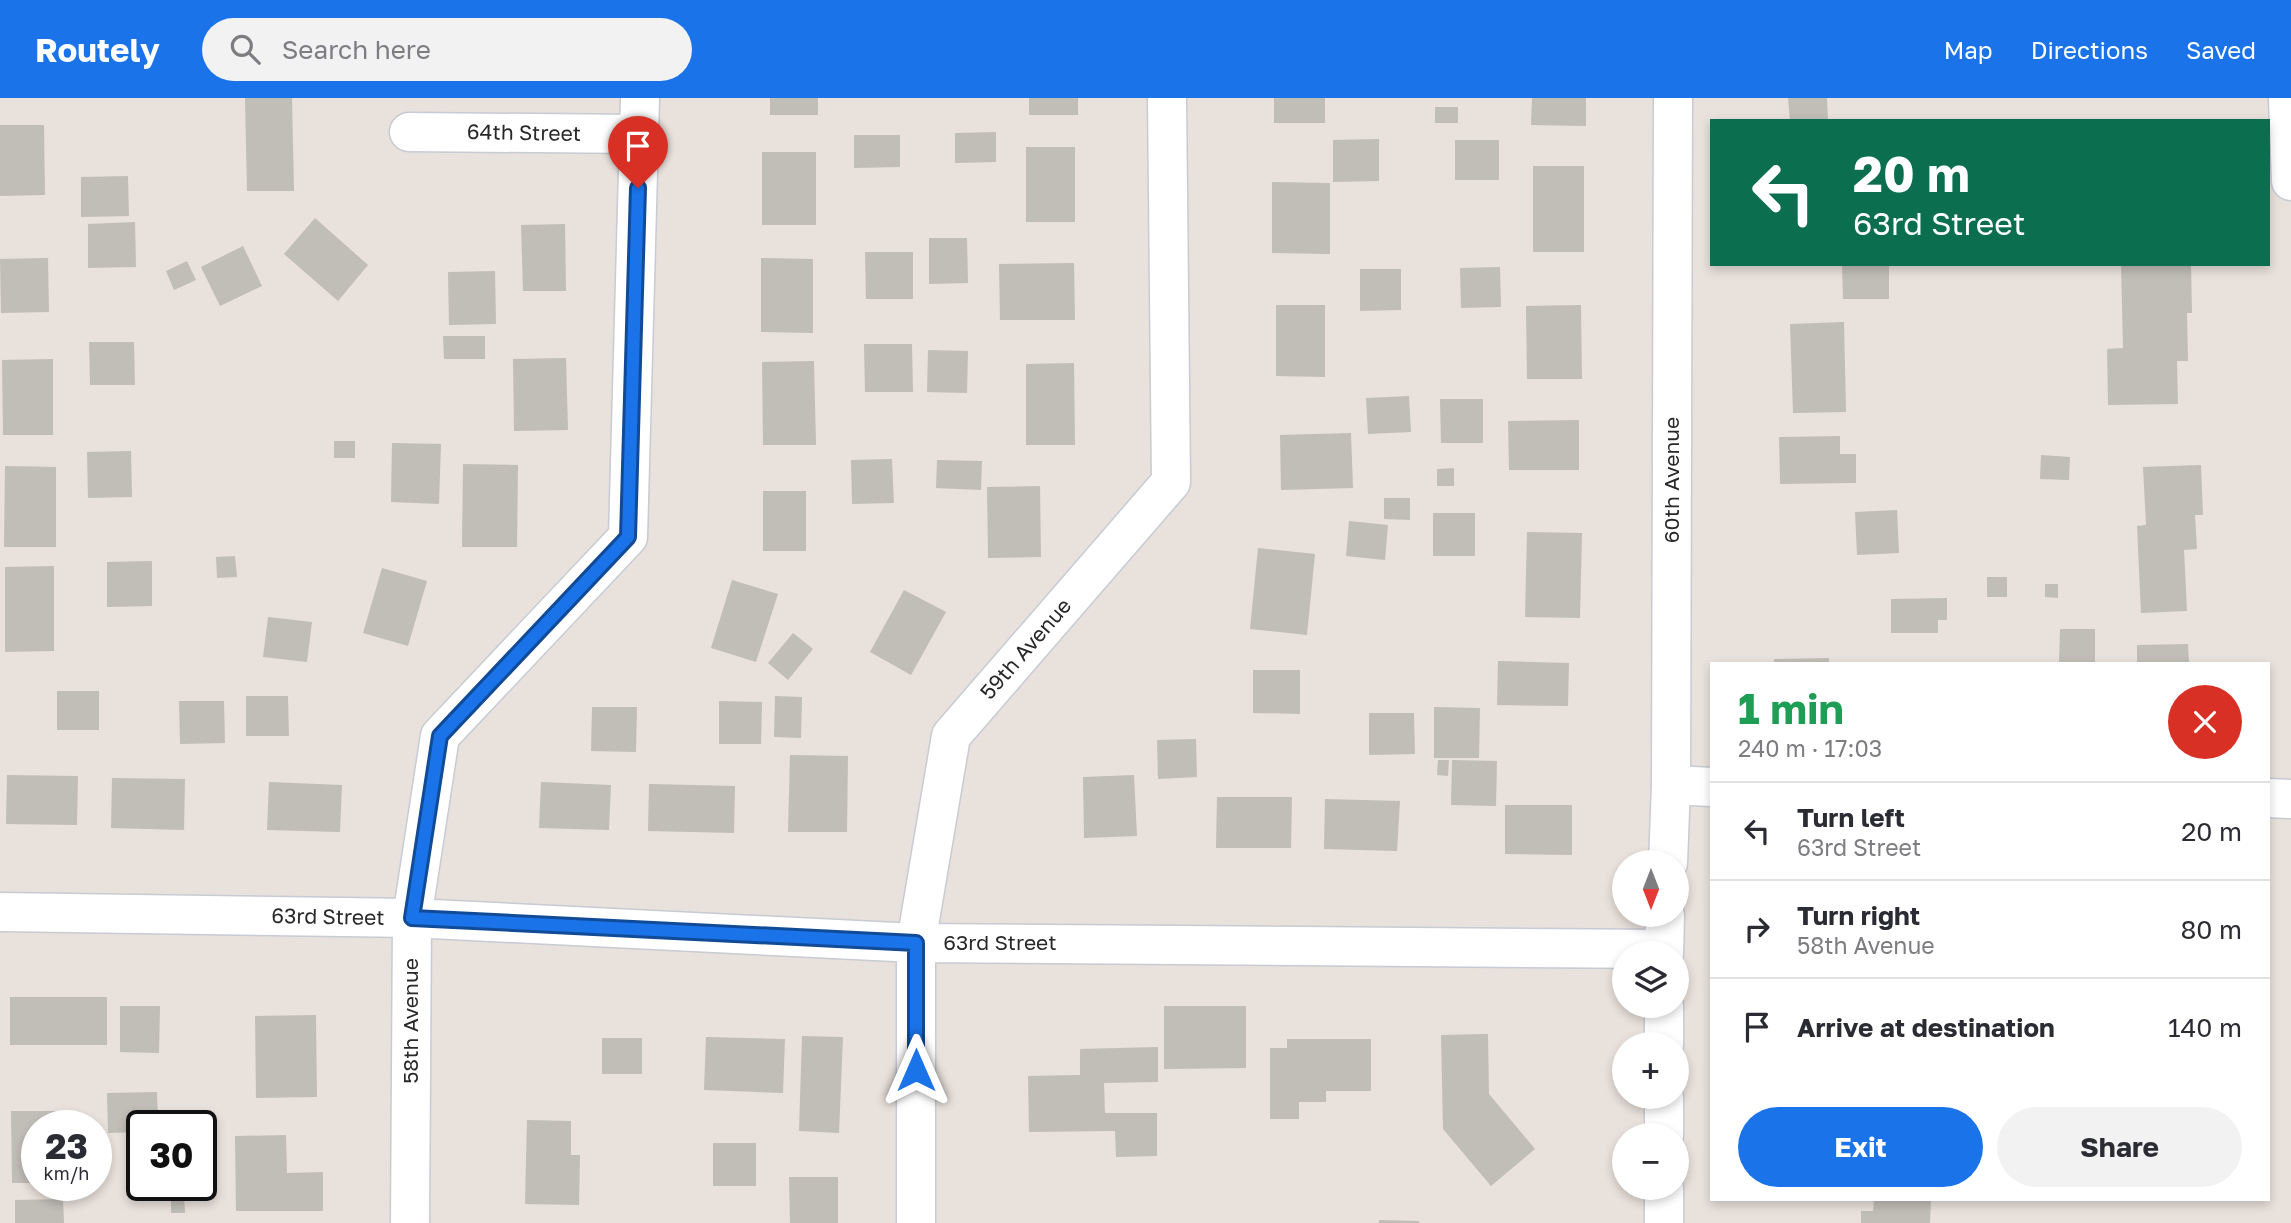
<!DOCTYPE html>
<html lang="en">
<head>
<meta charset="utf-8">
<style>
  :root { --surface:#fff; --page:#f2f2f3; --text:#2b2b33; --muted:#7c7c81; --line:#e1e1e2; --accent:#1a73e8 }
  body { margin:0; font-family:"Golos Text",sans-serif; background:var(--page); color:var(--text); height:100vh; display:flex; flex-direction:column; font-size:26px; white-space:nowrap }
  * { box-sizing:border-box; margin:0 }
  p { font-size:23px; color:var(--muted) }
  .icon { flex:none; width:38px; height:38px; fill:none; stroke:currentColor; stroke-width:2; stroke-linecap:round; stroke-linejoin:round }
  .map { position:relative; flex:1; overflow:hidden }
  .side { position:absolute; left:1710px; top:564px; width:560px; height:539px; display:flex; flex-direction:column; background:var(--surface); border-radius:0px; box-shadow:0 4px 10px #0003 }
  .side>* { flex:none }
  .banner { position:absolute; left:1710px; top:21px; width:560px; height:147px; border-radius:0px; box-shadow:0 4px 10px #0003; background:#0b6e4f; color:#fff; overflow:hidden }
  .needle { width:46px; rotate:180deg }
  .controls { position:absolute; left:1612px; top:752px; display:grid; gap:14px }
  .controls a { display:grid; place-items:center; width:77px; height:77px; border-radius:50%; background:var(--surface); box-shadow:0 4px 10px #0003; font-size:35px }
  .speed { position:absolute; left:21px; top:1012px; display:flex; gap:14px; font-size:35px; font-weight:700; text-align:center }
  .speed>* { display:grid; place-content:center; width:91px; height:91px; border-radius:50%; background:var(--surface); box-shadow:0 4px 10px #0003; line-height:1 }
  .speed small { font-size:18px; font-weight:400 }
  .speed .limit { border:4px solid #111; border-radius:10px; background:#fff; color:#111 }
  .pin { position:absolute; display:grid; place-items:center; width:60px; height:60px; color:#fff; margin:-72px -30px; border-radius:50% 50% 50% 0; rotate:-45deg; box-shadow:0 0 7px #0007 }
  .pin .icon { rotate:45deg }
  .me { position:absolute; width:77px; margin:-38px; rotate:0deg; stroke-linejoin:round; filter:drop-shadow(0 0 5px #0008) }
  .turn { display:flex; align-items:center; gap:24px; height:147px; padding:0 28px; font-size:32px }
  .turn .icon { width:91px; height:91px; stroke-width:2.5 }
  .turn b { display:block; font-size:49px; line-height:60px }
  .round { display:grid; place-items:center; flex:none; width:74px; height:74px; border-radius:37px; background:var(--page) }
  .overview { display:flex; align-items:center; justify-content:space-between; height:119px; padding:0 28px }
  h1 { font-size:42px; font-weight:700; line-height:52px; color:#1e9e55 }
  .cta { display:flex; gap:14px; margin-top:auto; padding:14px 28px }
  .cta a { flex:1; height:80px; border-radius:42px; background:var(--accent); color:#fff; font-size:28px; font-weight:700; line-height:80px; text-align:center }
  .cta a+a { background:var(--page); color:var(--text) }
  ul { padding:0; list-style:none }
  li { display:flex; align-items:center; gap:21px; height:98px; padding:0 28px; border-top:2px solid var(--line) }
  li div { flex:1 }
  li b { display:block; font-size:26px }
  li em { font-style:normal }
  header { display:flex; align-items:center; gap:42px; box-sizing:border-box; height:98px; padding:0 35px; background:var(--accent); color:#fff }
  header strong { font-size:33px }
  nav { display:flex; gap:38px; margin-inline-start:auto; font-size:24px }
  .search { width:490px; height:63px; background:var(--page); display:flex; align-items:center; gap:18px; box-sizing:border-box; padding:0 24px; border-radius:38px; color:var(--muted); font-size:26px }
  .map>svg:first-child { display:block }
  .building { fill:#c1bdb7 }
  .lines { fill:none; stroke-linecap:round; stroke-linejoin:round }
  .minor-casing { stroke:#c7cbd4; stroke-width:41 }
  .tertiary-casing { stroke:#c7cbd4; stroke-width:41 }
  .minor { stroke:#fff; stroke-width:38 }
  .tertiary { stroke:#fff; stroke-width:38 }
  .route-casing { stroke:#114b97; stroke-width:18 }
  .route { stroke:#1a73e8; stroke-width:12 }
  .labels { text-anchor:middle; stroke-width:7; stroke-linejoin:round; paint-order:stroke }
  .street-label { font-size:21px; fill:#282828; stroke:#fff }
</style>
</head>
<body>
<header>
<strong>Routely</strong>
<div class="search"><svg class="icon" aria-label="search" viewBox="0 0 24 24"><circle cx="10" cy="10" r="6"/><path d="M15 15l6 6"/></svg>Search here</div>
<nav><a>Map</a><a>Directions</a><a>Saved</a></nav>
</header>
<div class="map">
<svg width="2291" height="1125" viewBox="0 0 2291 1125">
  <rect width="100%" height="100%" fill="#e9e1db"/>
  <path class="building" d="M245 0H292L294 93H247Z
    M770 0H818V17H770Z
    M1029 0H1078V17H1029Z
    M1274 0H1325V25H1274Z
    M1532 0H1586V28L1531 27Z
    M1788 0H1827L1828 23H1790Z
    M1435 9H1458V25H1435Z
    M0 27H44L45 97 0 98Z
    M996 34V64L955 65V35Z
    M854 37H900V69L854 70Z
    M1379 41V83L1333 84V42Z
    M1455 42H1499V82H1455Z
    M1026 49H1075V124H1026Z
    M762 54H816V127H762Z
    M1533 68H1584V154H1533Z
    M128 78 129 118 81 119V79Z
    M1272 84 1330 85V156L1272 155Z
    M315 120 368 167 338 203 284 156Z
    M135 124 136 169 88 170V126Z
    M565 126 566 193H523L521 127Z
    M929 140H967L968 185 929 186Z
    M243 148 262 188 220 208 201 169Z
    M865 154H913V201H866Z
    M48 160 49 214 1 215 0 161Z
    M761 160 813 161V235L761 234Z
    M187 163 196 182 174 192 166 173Z
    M1074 165 1075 222H1000L999 166Z
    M1842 166H1889V201H1843Z
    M2121 166H2191L2192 215H2187L2188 263H2177L2178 306 2108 307 2107 251 2123 250Z
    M1500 169 1501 209 1461 210 1460 170Z
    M1360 171H1401V212L1360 213Z
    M495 173 496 226 449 227 448 174Z
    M1276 207H1325V279L1276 278Z
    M1581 207 1582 281H1527L1526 208Z
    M1844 224 1846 314 1793 315 1790 226Z
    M443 238H485V261H444Z
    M89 244H134L135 287H90Z
    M864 246H912L913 294H865Z
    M928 252 968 253 967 295 927 294Z
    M566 260 568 332 514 333 513 261Z
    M53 261V337H3L2 262Z
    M814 263 816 347H763L762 264Z
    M1074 265 1075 347H1026V266Z
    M1409 298 1411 334 1368 336 1366 300Z
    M1440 301H1483V345H1441Z
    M1579 322V372H1509L1508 323Z
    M1351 335 1353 390 1281 392 1280 337Z
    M1840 338V356H1856V385L1780 386 1779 339Z
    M334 343H355V360H334Z
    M392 345 441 346 439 406 391 404Z
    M131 353 132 399 88 400 87 354Z
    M2041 357 2070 359 2069 382 2040 381Z
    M892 361 894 405 852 406 851 362Z
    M937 362 982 363 981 392 936 390Z
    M463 366 518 367 517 449H462Z
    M2201 367 2203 417H2195L2197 451 2184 452 2187 513 2141 515 2137 428 2146 427 2143 369Z
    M5 368 56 369V449H4Z
    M1454 370V388H1437V371Z
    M1040 388 1041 459 988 460 987 389Z
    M763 393H806V453H763Z
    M1384 400H1410V422L1384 421Z
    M1897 412 1899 455 1857 457 1855 414Z
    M1433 415H1475V458H1433Z
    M1349 423 1388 427 1385 462 1346 458Z
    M1527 434 1582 435 1580 520 1525 519Z
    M1258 450 1315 456 1307 537 1250 531Z
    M235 458 237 479 217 480 216 459Z
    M152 463V508L107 509V464Z
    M54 468V553L5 554V469Z
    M382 470 427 483 408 548 363 535Z
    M1987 479H2007V499H1987Z
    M732 482 778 496 756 564 711 550Z
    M2045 486H2058V500L2045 499Z
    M904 492 946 514 911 577 870 554Z
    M1947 500V522H1938V535H1891V501Z
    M268 519 312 524 307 564 263 559Z
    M2060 531H2095V565H2059Z
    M793 535 813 551 788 582 768 565Z
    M2188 546 2189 565H2137V547Z
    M1829 560V565H1774V561Z
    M1498 563 1569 565 1568 608 1497 607Z
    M1253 572H1300V616L1253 615Z
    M57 593H99V632H57Z
    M246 598H288L289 638H246Z
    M775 598 802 599 801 640 774 639Z
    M179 603H224L225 645 180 646Z
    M719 603 762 604 761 646H719Z
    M592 609H637L636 654 591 653Z
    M1434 609 1480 610 1479 660H1434Z
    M1369 615H1414L1415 656 1369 657Z
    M1196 641 1197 679 1158 681 1157 642Z
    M790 657 848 658 847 734H788Z
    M1438 662H1449L1448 678 1437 677Z
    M1452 662 1497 663 1496 708 1451 707Z
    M7 677 78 678 77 727 6 726Z
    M1134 677 1137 738 1084 740 1083 679Z
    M112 680 185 681 184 732 111 730Z
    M269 684 342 687 340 734 267 732Z
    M541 684 611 687 609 732 539 730Z
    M649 686 735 688 734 735 648 733Z
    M1217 699H1292L1291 750H1216Z
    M1325 701 1400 703 1397 753 1324 751Z
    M1505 707H1572V757L1505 756Z
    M10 899H107V947H10Z
    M120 908H160L159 955 120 954Z
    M1164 908H1246V970L1164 971Z
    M316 917 317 999 256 1000 255 918Z
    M1488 936 1489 996 1535 1051 1491 1088 1443 1031 1441 937Z
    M802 938 843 939 839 1035 799 1033Z
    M706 939 785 941 783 995 704 992Z
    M602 940H642V976H602Z
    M1287 941H1371V993H1326V1004H1299V1021H1270V950H1287Z
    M1158 949V984L1104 985 1105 1015H1157V1058L1116 1059 1115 1033 1029 1034 1028 978 1080 977V951Z
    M157 994 158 1027H142V1034L108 1035 107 995Z
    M11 1013H63V1027H37V1085H12Z
    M527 1022 571 1023V1057H580L579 1107 525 1106Z
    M286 1037 287 1075 323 1074V1113H236L235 1038Z
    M713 1045H756V1088H713Z
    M789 1079H838V1125H790Z
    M171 1097H184L185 1115H171Z
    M63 1101 64 1125H15V1102Z
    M1874 1101H1931L1930 1125H1861V1113H1873Z
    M1379 1122 1419 1123V1125H1379Z"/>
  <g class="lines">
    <g class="minor-casing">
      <path id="minor" d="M2288 0 2291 83
        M409 34 639 36
        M1671 687 1712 689
        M2268 700 2291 701
        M0 814 412 820 916 845 1664 851
        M410 1125 412 820 440 638 628 439 640 0
        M916 1125V845L951 638 1171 384 1167 0"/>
    </g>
    <g class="tertiary-casing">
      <path id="tertiary" d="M1668 765 1671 687 1673 0
        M1664 856 1665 817
        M1664 908V947
        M1664 999V1038
        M1664 1090V1125"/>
    </g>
    <use href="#minor" class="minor"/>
    <use href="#tertiary" class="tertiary"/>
  </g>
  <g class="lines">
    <g class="route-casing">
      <path id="route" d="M638 90 628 439 440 638 412 820 916 845V972"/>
    </g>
    <use href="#route" class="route"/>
  </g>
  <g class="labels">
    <g class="street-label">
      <text transform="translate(524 35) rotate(1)" y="7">64th Street</text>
      <text transform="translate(1672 382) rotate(-90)" y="7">60th Avenue</text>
      <text transform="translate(1026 551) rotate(-49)" y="7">59th Avenue</text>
      <text transform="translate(328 819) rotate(1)" y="7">63rd Street</text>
      <text x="1000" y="852">63rd Street</text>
      <text transform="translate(411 923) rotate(-90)" y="7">58th Avenue</text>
    </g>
  </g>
</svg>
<div class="controls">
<a><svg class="needle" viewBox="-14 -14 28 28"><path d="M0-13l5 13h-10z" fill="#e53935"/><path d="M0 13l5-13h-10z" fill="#7c7c81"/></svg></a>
<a><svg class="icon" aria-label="layers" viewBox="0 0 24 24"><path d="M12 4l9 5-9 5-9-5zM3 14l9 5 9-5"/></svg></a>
<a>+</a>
<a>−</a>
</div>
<div class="speed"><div>23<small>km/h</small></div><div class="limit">30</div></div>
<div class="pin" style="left:638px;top:90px;background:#d93025"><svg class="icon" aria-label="arrive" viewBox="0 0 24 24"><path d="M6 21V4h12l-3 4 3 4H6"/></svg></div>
<svg class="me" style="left:916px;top:972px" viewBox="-20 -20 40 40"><path d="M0-17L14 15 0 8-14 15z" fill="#1a73e8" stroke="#fff" stroke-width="4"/></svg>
<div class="banner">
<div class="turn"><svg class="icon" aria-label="left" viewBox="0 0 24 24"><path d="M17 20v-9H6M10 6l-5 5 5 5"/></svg><div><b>20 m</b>63rd Street</div></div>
</div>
<section class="side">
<div class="overview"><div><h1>1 min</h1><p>240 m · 17:03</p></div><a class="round" style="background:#d93025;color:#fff"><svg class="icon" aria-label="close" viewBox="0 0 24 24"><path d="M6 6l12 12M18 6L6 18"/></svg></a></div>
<ul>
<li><svg class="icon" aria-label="left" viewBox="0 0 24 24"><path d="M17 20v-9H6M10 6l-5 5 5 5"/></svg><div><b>Turn left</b><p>63rd Street</p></div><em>20 m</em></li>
<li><svg class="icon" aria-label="right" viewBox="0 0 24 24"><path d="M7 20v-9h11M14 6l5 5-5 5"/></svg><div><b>Turn right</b><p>58th Avenue</p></div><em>80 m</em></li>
<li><svg class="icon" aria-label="arrive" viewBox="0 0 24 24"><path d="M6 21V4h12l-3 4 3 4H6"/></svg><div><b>Arrive at destination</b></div><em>140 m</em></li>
</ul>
<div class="cta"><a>Exit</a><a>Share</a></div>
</section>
</div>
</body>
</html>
